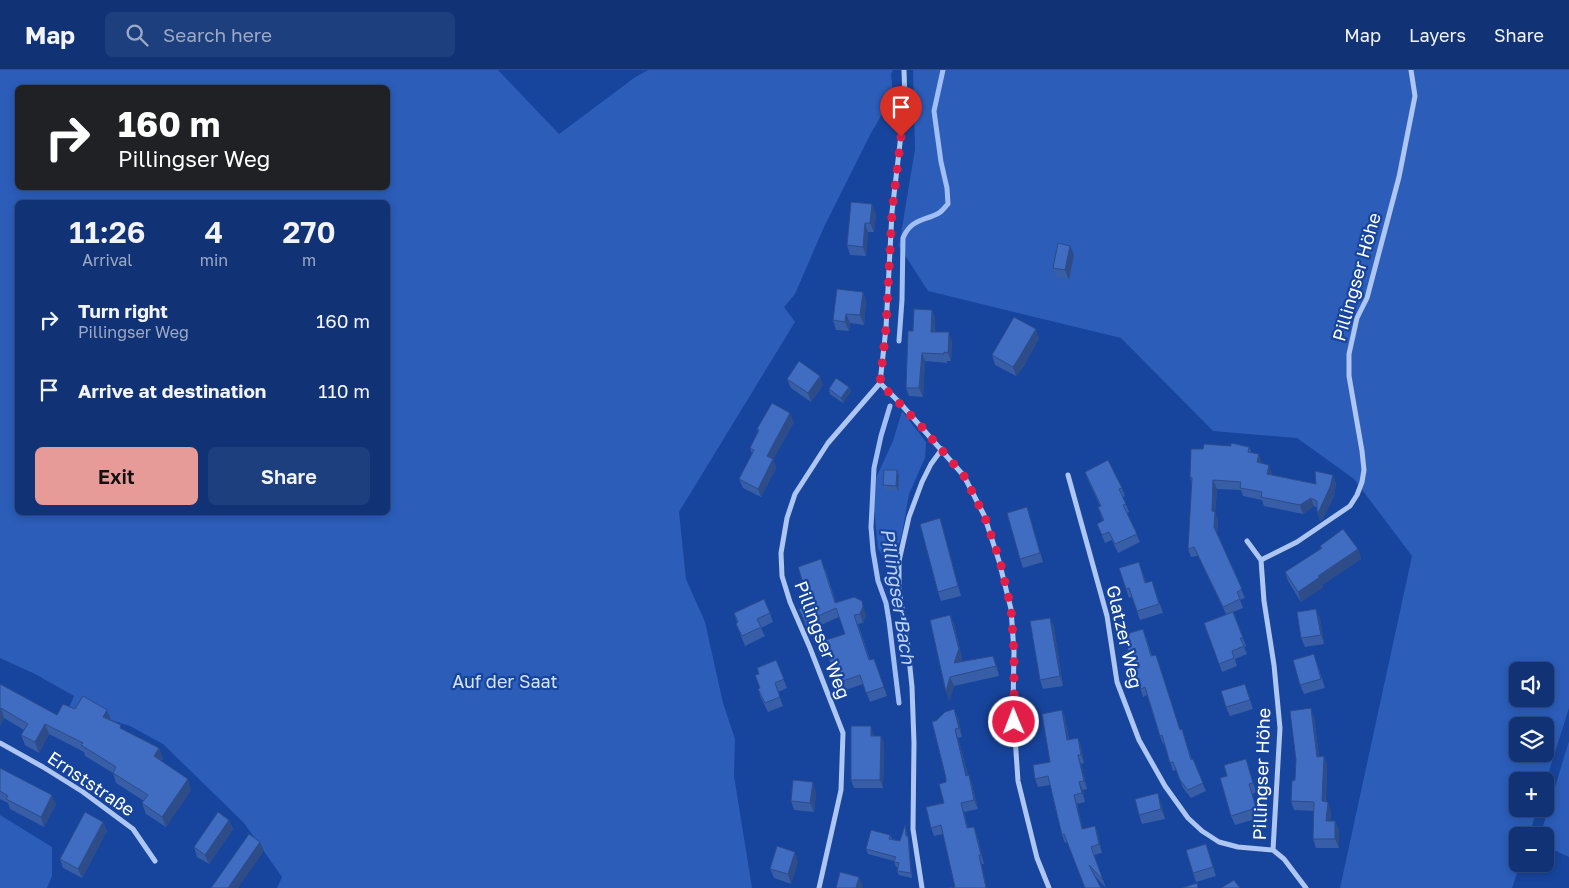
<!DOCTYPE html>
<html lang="en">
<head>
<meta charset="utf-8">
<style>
  :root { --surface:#113375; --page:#1e3f7d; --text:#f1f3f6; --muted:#9caac5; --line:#304e87; --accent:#e69b98 }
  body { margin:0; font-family:"Golos Text",sans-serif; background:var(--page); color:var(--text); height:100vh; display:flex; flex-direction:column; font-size:19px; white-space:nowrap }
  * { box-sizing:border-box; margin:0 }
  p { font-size:16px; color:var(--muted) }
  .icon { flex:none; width:28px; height:28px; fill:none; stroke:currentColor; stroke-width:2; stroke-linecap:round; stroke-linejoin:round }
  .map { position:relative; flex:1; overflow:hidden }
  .details { position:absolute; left:15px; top:130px; width:375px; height:315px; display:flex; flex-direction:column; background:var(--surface); border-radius:8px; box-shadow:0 2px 8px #0003,0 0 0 1px var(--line) }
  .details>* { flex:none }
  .hud { position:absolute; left:15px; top:15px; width:375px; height:105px; border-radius:8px; box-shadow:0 2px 8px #0003,0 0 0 1px var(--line); background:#202124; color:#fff; overflow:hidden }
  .fabs { position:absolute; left:1509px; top:592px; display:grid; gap:10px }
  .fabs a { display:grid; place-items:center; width:45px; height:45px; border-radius:8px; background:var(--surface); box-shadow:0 2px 8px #0003,0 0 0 1px var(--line); font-size:25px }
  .pin { position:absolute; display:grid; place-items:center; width:42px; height:42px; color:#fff; margin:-51px -21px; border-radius:50% 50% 50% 0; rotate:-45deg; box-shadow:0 0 5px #0007 }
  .pin .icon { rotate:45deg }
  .me { position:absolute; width:55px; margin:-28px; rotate:359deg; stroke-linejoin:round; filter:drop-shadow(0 0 4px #0008) }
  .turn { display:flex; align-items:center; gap:18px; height:105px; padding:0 20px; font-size:22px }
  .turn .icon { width:65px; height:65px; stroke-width:2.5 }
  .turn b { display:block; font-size:35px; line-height:42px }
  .eta { display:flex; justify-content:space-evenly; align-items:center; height:85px; text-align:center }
  .eta b { font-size:30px; font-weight:600; line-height:35px }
  .button { display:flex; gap:10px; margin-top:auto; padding:10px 20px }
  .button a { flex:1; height:58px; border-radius:8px; background:var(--accent); color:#111; font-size:20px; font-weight:600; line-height:58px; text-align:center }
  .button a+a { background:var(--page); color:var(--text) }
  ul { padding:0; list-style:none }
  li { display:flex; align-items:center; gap:15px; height:70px; padding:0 20px }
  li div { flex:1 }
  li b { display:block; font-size:19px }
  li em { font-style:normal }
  header { display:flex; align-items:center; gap:30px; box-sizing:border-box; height:70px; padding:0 25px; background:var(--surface); border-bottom:1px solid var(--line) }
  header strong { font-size:24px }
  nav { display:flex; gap:28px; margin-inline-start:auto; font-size:18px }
  .search { width:350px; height:45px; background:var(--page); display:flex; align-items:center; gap:12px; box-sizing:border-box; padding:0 18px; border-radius:8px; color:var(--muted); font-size:19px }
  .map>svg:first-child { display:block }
  .green { fill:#2b5db9; fill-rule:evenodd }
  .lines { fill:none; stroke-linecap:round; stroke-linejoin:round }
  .stream { stroke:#a1bff4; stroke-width:5 }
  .minor { stroke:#aec6f2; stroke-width:5 }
  .wall { fill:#375ea7 }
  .shaded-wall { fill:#2d4c88 }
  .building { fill:#406dc2; stroke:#2d4c88 }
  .route { stroke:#e11d48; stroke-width:9; stroke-dasharray:0 16.2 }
  .labels { text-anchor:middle; stroke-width:4.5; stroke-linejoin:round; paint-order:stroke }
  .street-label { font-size:18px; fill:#fff; stroke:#17449c }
  .park-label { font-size:18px; fill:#d6e3fc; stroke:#17449c }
  .water-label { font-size:19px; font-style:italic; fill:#bbd1f8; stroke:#17449c }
</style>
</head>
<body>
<header>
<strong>Map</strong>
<div class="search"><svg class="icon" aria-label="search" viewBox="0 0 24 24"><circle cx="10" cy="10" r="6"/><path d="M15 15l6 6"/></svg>Search here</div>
<nav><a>Map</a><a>Layers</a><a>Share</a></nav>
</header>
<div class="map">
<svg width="1569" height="818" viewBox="0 0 1569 818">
  <rect width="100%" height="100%" fill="#17449c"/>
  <path class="green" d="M0 0H498L559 64 634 8 648 0H893L891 4 893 25 870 65 824 157 795 224 784 237 795 252 679 442 686 509 705 552 723 633 735 669 734 706 752 818H277L282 807 244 753 163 674 130 656 69 637 74 626 35 604 0 588ZM18 18H388V118H18ZM18 132H388V442H18Z
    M913 0H1569V638L1545 714V711H1518V739H1537L1529 766H1518V794H1520L1512 818H1340L1412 486 1354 409 1297 368 1213 361 1121 268 928 221 899 176 915 79ZM1518 601H1545V629H1518ZM1518 656H1545V684H1518Z
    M902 341 926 372 925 388 909 424 902 464 891 500 878 478 874 438 876 408 893 371Z
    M1569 671V787L1545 776V766H1540Z
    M0 745 52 777V806L47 818H0Z"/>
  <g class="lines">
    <path class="stream" d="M899 271 902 230 903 168C911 149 924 151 939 143 942 141 945 137 948 134L947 118 941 92 934 41 943 0
      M890 336 881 366 874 398 871 457 873 481 878 511 886 533 889 551 899 633"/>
    <path class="minor" d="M880 313 900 333 964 406 984 445 999 491 1011 539 1014 582 1013 637 1018 711 1037 788 1049 818
      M1068 405 1107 546 1117 612 1139 670 1165 716 1188 748 1202 761 1219 772 1238 777 1273 780
      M1247 471 1261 490
      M0 673 43 697 83 722 133 759 155 791
      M819 818 841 720 843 663 810 578 790 532 782 506 781 483 787 448 795 424 828 373 880 313 886 258 892 142 905 30 904 0
      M922 818 913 759 914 673 912 617 907 569 899 520V491L909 447 922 412 931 394 942 379
      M1306 818 1284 789 1273 780 1280 658 1274 595 1264 531 1261 490 1297 472 1350 436 1357 425 1362 412 1364 400 1362 381 1349 306V284L1357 248 1367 228 1399 107 1415 26 1411 0"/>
  </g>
  <path class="wall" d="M872 134 876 144 874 162H868L866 186 850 185 847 175Z
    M1074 185 1069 210 1056 207 1053 198Z
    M863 222 866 231 864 255 850 253 849 261 836 260 833 250Z
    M932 240 935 248V262L952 271 951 291H947V293L925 291 923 327 909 326 906 318Z
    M1039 268 1024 296 1016 306 995 295 992 285Z
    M787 309 823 315 811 332 791 318Z
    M849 317 851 321 843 333 830 324 829 319Z
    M794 352 773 389 776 398 761 427 743 418 739 409 752 384 750 378 758 362 757 359Z
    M1231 376 1249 377 1251 382 1272 403V405L1316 414 1333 405 1336 414 1334 426 1322 450 1320 451 1317 438 1314 436 1303 444 1264 436 1262 430 1243 426 1241 420 1217 419 1215 443 1218 450 1217 464 1245 528 1240 530 1243 538 1233 542 1246 576 1244 577 1247 584 1235 589 1237 596 1222 602 1204 553 1226 544 1198 486 1191 487 1188 479 1192 414 1190 407 1203 379Z
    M1085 402 1122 418 1125 426 1123 427 1129 442 1127 443 1140 472 1118 483 1112 470 1105 473 1097 454 1103 451 1098 437 1100 436 1088 410Z
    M899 405 898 421 885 420 883 415Z
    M1027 437 1043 492 1023 498 1020 489Z
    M943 458 961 526 941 531 938 522Z
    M1320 476 1358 479 1361 489 1322 515 1323 517 1301 532 1288 511 1285 502 1321 479Z
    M825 498 836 533 866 545 863 553 858 554 870 590 874 589 887 626 870 632 863 614 840 622 823 571 845 564 839 547 808 561 799 539 810 535Z
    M1142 501 1146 513 1155 520 1163 543 1140 550 1132 527 1129 528 1126 519Z
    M734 543H770L773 552 761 558 765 566 745 576 736 554 737 553Z
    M950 545 954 554 962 588 961 592 997 595 999 606 954 616 949 632Z
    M1050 548 1054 557 1063 616 1043 619 1040 610Z
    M1320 548 1324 574 1305 577 1301 568Z
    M1123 565 1146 567 1152 586 1180 660 1182 659 1192 690 1206 721 1191 728 1183 718 1176 700 1173 701 1164 673 1163 674 1160 666 1147 625 1143 627Z
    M776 590 787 618 778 622 783 636 768 642 761 628 758 619 760 618 759 604Z
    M1317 593 1325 618 1304 624 1300 615Z
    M0 614 57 645 75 639 107 640 111 650 123 660 159 678 163 689 161 691 191 720 166 757 146 744 142 733 144 731 116 713 113 703 85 686 84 682 49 664 39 683 25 675 21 665 24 660 4 648 0 656Z
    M1248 623 1253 639 1230 646 1226 637Z
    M954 639 958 648 962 667 958 668 968 705 972 714 978 739 964 742 968 758 977 765 984 794H982L955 817 943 764 934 766 931 758 944 733 946 712 937 650Z
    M1062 640 1065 648 1069 670 1078 668 1081 677 1084 693 1081 694 1087 719 1083 720 1085 732 1077 734 1083 759 1095 756 1098 764 1102 783 1094 785 1106 818 1095 806 1067 772 1065 773 1062 765 1050 715 1038 717 1035 709 1050 692Z
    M1314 647 1319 686H1324L1327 695 1326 732 1331 741 1330 751H1335L1339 760V778H1316L1313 769V741L1294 740 1291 731 1295 710Z
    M874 666H881L884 674 883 718H854L851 710Z
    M1246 689 1256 722 1252 724 1259 748 1235 755 1231 746 1227 706Z
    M0 698 56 734 44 757 10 739 8 733 0 729Z
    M816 722 814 742 794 740 791 731Z
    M1161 733 1165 749 1142 754 1139 745Z
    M229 750 233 759 209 794 197 787 194 777Z
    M103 752 107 761 82 808 63 798 60 789Z
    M905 755 906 759 907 766 909 771 912 808 899 805 897 801 898 797H896L894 792V791L868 784 866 779 890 765 892 769 900 771Z
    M1209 783 1216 806 1196 812 1193 803Z
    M798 791 791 814 774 808 770 799Z"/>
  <path class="shaded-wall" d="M872 134 876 144 874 162 870 153Z
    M865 153 868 162 866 186 863 177Z
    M1070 176 1074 185 1069 210 1065 200Z
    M863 222 866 231 864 255 860 245Z
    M932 240 935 248 934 270 931 262Z
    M846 244 850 253 849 261 845 252Z
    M1036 259 1039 268 1024 296 1016 306 1013 297Z
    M949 262 952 271 951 291 948 283Z
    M922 283 925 291 923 327 919 318Z
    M820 306 823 315 811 332 808 323Z
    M849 317 851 321 843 333 841 328Z
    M790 343 794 352 773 389 776 398 761 427 758 419 767 386Z
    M1259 384 1262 393 1257 392Z
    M1269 395 1272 403 1270 413 1267 404Z
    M897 400 899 405 898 421 896 416Z
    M1333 405 1336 414 1334 426 1322 450 1320 451 1317 442Z
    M1213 410 1217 419 1215 443 1218 450 1217 465 1214 457 1212 441Z
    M1311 428 1314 436 1303 444 1300 435Z
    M940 448 943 458 961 526 958 516Z
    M1358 479 1361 489 1322 515 1323 517 1301 532 1298 522 1318 506Z
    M862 531 866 545 863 553 860 544Z
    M1316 539 1320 548 1324 574 1321 565Z
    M950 545 954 554 962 588 958 603 954 593Z
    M1050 548 1054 557 1063 616 1060 606Z
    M993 586 997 595 999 606Z
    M950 607 954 616 949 632 946 622Z
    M1 638 4 648 0 656V639Z
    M1311 638 1314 647 1320 696 1317 687Z
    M954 639 958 648 962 667 959 658Z
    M107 640 111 650 103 647Z
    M1062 640 1065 648 1070 679 1067 670Z
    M45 654 49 664 39 683 35 672Z
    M871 656 874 665V674L871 666Z
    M955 659 958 668 970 714 966 706Z
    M881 666 884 674 883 718 880 710Z
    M1078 668 1081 677 1084 693 1081 685Z
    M159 678 163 689 158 696 154 686Z
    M1078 685 1081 694 1087 719 1084 711Z
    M1324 686 1327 695 1325 741 1322 731Z
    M969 705 972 714 978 739 974 730Z
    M188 709 191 720 166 757 162 747Z
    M813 712 816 722 814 742 810 733Z
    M1079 712 1083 720 1085 732 1082 723Z
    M1158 723 1161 733 1165 749 1161 739Z
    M52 725 56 734 44 757 41 747Z
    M1074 725 1077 734 1085 767 1082 759Z
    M1328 732 1331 741 1329 760 1326 751Z
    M961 733 964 742 970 767 967 758Z
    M229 750 233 759 209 794 205 785Z
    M1335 751 1339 760V778L1335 769Z
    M103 752 107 761 82 808 78 799Z
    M1095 756 1098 764 1102 783 1099 774Z
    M974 757 977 765 984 794 981 785Z
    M908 766 909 771 912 808 911 803Z
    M260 772 264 781 238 818H228Z
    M795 782 798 791 791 814 788 804Z
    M979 785 982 794 987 818H986Z
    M859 807 863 817 862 818H856Z"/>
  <path class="building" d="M851 132 872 134 870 153H865L863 177 847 175Z
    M1058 173 1070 176 1065 200 1053 198Z
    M837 219 863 222 860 245 846 244 845 252 833 250Z
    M914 239 932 240 931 262H949L948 283 944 282V284L922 283 919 318H906L908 261H913Z
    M1014 247 1036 259 1020 286 1013 297 992 285Z
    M799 291 820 306 808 323 787 309Z
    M836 308 849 317 841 328 829 319Z
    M772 333 790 343 767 386 773 389 758 419 739 409 754 380 750 378 759 360 757 359Z
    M1231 373 1249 377 1248 382 1259 384 1257 392 1269 395 1267 404 1316 414 1315 401 1333 405 1330 417 1319 441 1317 442V431L1311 428 1300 435 1261 427 1262 422 1240 418 1241 412 1213 410 1212 441 1215 442 1214 457 1242 519 1237 522 1240 529 1223 537 1194 477 1188 479 1192 408 1190 407 1191 379H1203L1204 374 1231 376Z
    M1108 390 1122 418 1119 419 1126 434 1123 435 1137 464 1115 474 1109 462 1102 465 1097 454 1104 450 1098 437 1101 436 1085 402Z
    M884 400H897L896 416 883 415Z
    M1027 437 1040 483 1020 489 1007 443Z
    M940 448 958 516 938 522 920 454Z
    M1343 459 1358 479 1318 506 1320 507 1298 522 1285 502 1322 478 1320 476Z
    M821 489 835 533 854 527 862 531 863 536 860 544 854 545 869 590 874 589 884 617 866 623 860 605 837 613 823 571 845 564 836 538 805 552 799 539 810 535 798 497Z
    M1139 492 1145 513 1152 511 1159 534 1137 541 1129 518 1126 519 1119 498Z
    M764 529 770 543 757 549 761 557 742 566 736 554 738 552 734 543Z
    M1316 539 1321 565 1301 568 1297 542Z
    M1233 542 1243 568H1240L1244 576 1232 581 1234 588 1219 594 1204 553Z
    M950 545 959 579 954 593 993 586 996 596 950 607 946 622 930 550Z
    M1050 548 1060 606 1040 610 1030 551Z
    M1143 559 1151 586 1156 585 1180 660 1182 659 1191 690 1193 689 1203 713 1188 720 1180 710 1173 692 1170 693 1162 665 1160 666 1145 617 1141 619 1123 565Z
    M1314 584 1321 609 1300 615 1293 590Z
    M776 590 784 609 775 613 780 627 765 633 758 619 760 618 755 605 759 604 757 598Z
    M0 614 57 645 63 634 75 639 83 626 107 640 103 647 121 655 120 658 159 678 154 686 188 709 162 747 142 733 148 725 113 703 116 697 81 675 83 673 45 654 35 672 21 665 28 654 1 638 0 639Z
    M1245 614 1250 630 1226 637 1221 621Z
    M1311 638 1317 687 1324 686 1322 731 1328 732 1326 751H1335V769H1313L1314 732 1291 731 1292 711 1295 710 1296 690 1290 641Z
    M954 639 959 658 955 659 966 706 969 705 974 730 961 733 967 758 974 757 981 785H979L986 818H949L955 817 941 755 931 758 926 737 944 733 939 714 946 712V708L932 652 937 650 945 642Z
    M1062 640 1067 670 1078 668 1081 685H1078L1084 711 1079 712 1082 723 1074 725 1082 759 1095 756 1099 774 1091 777 1103 810 1089 795 1101 818H1085L1064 764 1062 765 1048 706 1035 709 1033 695 1050 692 1042 644Z
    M851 656H871V666H881L880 710H851Z
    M1246 689 1253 713 1249 714 1256 738 1231 746 1220 708 1227 706 1224 695Z
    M0 698 52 725 41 747 6 729 8 726 0 721Z
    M793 710 813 712 810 733 791 731Z
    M1158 723 1161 739 1139 745 1135 729Z
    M85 742 103 752 78 799 60 789Z
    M218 742 229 750 205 785 194 777Z
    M905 755 906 766H908L911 803 897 801 899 793 894 792 896 787 866 779 871 760 890 765 889 769 900 771Z
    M249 764 260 772 228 818H211Z
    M1206 774 1213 797 1193 803 1186 780Z
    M777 776 795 782 788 804 770 799Z
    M840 802 859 807 856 818H836Z
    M1234 810 1240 818H1221Z
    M1197 813 1198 818H1182Z"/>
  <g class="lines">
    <path class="route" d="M901 67 892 142 886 258 880 313 921 356 964 406 984 445 1000 491 1011 538 1014 582V652"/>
  </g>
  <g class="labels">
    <g class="street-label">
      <text transform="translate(1357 207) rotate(-74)" y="6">Pillingser Höhe</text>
      <text transform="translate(1124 567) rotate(77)" y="6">Glatzer Weg</text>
      <text transform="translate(822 570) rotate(69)" y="6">Pillingser Weg</text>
      <text transform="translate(1262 704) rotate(-88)" y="6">Pillingser Höhe</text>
      <text transform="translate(91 714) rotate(34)" y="6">Ernststraße</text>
    </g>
    <g class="park-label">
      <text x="505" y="618">Auf der Saat</text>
    </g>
    <g class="water-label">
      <text transform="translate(898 526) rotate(81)" y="7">Pillingser Bach</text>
    </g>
  </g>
</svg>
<div class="fabs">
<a><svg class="icon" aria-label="sound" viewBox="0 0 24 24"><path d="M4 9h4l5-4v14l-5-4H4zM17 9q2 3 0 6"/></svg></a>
<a><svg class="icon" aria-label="layers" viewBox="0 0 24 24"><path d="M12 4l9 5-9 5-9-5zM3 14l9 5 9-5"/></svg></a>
<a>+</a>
<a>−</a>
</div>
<div class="pin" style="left:901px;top:67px;background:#d93025"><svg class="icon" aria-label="arrive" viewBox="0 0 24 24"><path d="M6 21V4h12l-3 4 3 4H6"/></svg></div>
<svg class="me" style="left:1014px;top:652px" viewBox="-20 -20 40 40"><circle r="17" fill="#e11d48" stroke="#fff" stroke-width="3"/><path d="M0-11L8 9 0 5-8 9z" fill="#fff"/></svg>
<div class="hud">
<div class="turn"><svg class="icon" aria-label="right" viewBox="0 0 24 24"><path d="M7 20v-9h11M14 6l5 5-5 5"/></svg><div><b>160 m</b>Pillingser Weg</div></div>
</div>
<section class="details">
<div class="eta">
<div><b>11:26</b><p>Arrival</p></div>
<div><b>4</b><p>min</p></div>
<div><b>270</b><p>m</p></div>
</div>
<ul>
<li><svg class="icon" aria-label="right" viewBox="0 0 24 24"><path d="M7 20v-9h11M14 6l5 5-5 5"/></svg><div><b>Turn right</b><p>Pillingser Weg</p></div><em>160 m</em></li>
<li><svg class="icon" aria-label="arrive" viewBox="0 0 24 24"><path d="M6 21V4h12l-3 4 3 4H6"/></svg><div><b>Arrive at destination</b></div><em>110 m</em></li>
</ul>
<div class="button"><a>Exit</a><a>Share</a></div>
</section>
</div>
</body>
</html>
